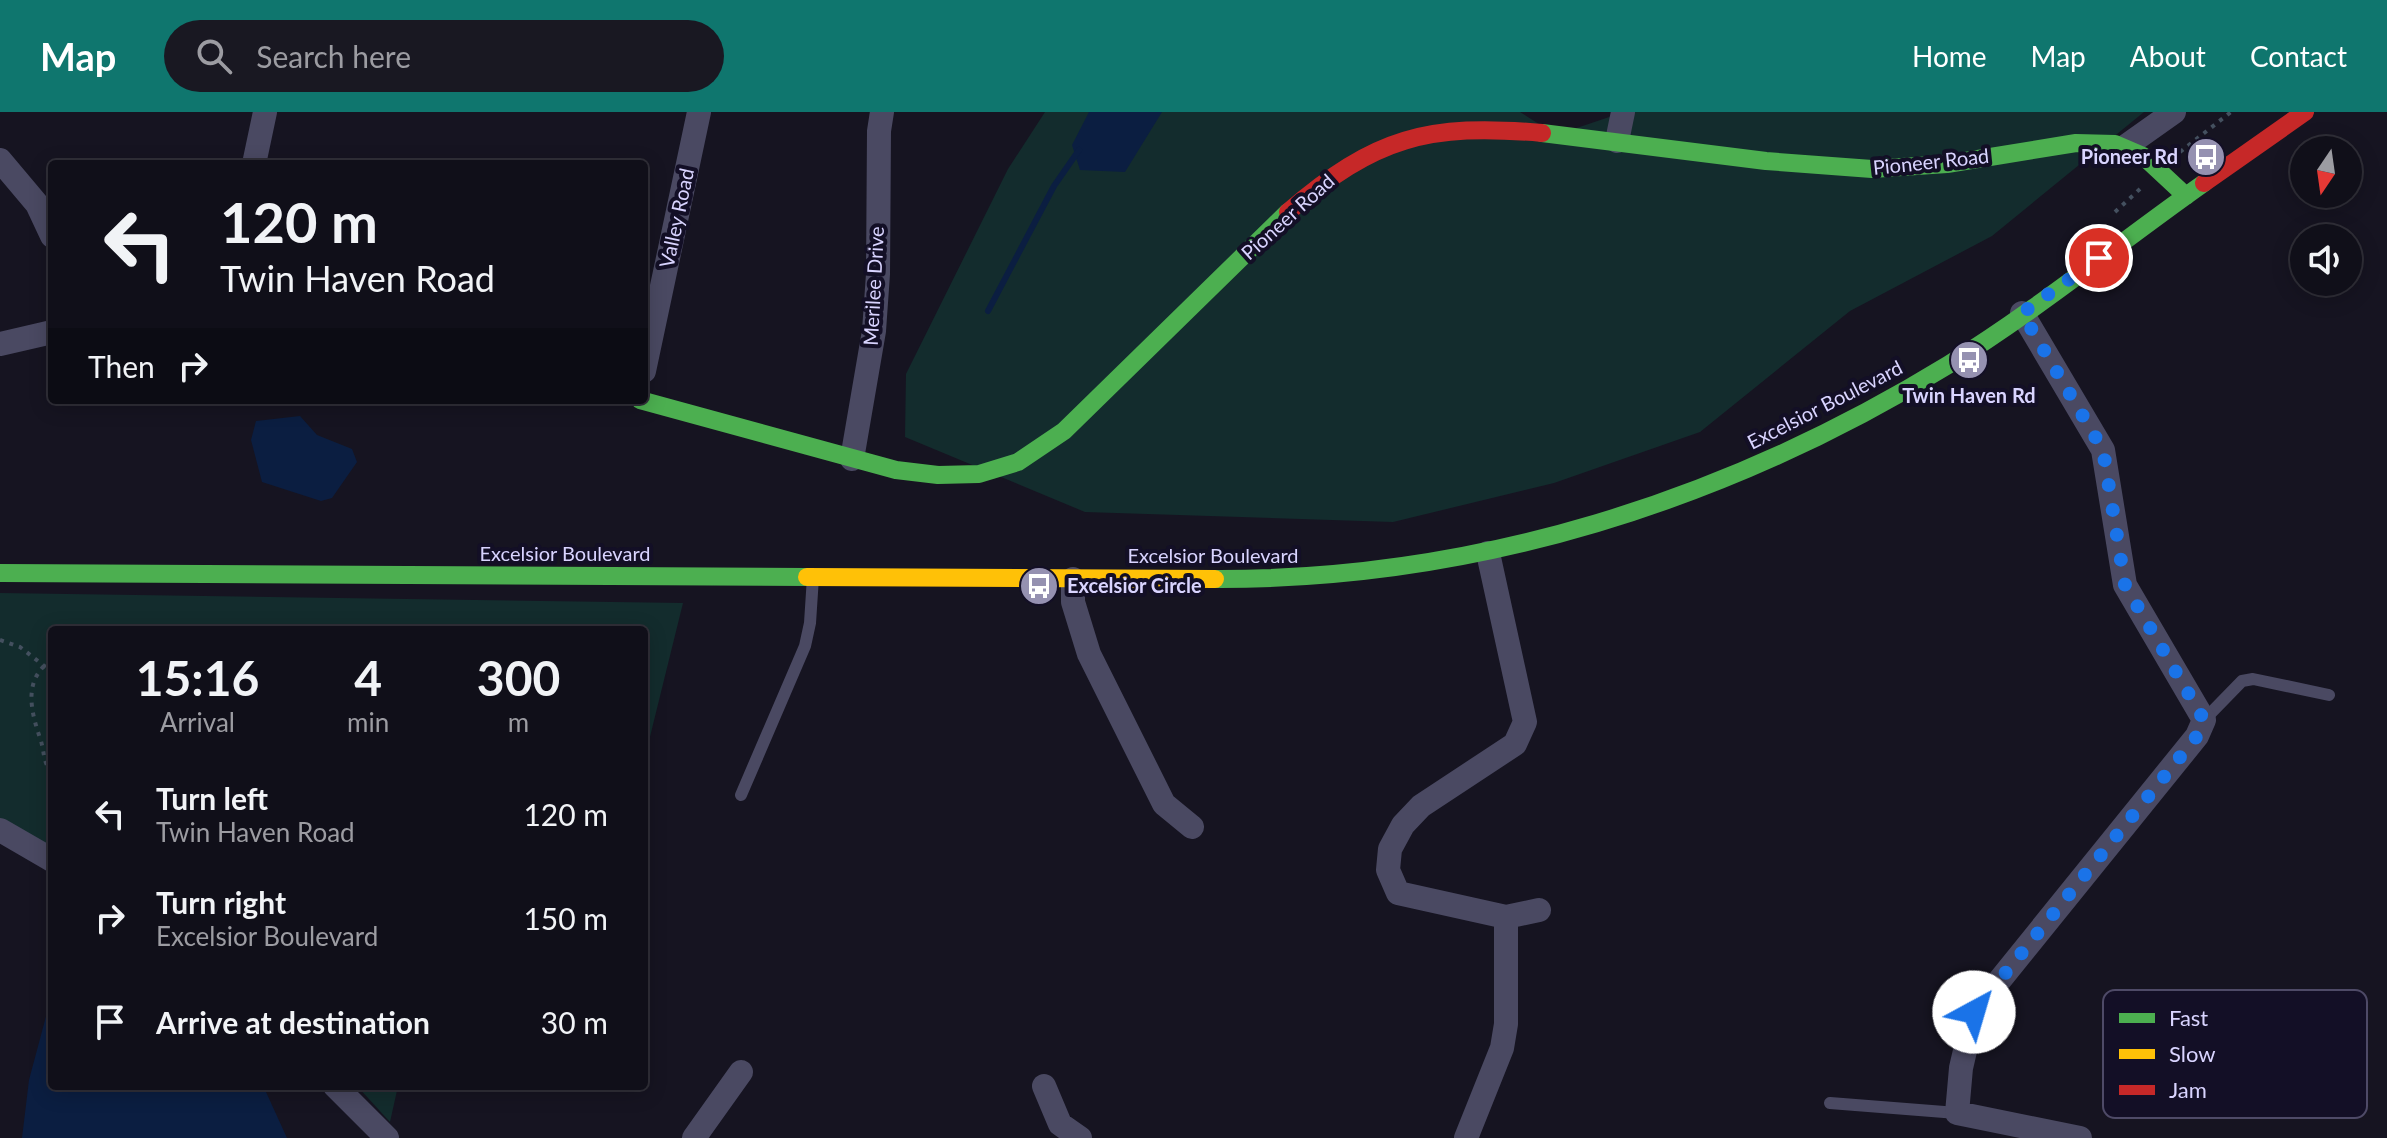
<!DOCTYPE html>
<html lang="en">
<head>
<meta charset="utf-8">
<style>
  :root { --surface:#100f19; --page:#191822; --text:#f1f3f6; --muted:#9c9ca2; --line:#302f38; --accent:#0f766e }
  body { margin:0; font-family:Lato,sans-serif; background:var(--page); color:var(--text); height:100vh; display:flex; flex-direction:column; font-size:30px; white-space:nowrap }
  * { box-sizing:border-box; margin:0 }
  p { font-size:26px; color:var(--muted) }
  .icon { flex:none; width:44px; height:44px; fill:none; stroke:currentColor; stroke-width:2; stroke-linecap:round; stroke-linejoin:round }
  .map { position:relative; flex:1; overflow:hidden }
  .side { position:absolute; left:48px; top:514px; width:600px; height:464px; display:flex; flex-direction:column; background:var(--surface); border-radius:8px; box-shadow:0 4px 20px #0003,0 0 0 2px var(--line) }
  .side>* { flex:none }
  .hud { position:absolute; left:48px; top:48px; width:600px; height:244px; border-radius:8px; box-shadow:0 4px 20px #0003,0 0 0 2px var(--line); background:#100f19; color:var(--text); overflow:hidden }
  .needle { width:52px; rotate:193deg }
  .fabs { position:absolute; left:2290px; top:24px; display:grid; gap:16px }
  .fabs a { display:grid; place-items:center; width:72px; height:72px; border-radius:50%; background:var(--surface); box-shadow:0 4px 20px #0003,0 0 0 2px var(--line); font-size:40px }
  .pin { position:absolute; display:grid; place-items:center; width:68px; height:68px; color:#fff; margin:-34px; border:4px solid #fff; border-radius:50%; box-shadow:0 2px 8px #0007 }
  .me { position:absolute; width:88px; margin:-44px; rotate:39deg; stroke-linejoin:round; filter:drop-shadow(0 0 6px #0008) }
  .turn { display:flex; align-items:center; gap:28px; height:168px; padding:0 40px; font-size:36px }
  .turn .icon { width:104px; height:104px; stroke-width:2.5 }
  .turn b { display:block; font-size:56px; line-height:68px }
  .then { display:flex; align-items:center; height:76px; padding:0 40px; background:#0003; gap:16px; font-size:30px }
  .eta { display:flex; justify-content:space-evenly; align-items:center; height:136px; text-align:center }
  .eta b { font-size:48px; font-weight:700; line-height:56px }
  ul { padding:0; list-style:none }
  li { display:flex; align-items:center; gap:24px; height:104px; padding:0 40px }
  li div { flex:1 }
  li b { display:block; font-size:30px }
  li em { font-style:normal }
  header { display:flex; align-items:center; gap:48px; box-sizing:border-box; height:112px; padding:0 40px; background:var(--accent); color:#fff }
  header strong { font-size:38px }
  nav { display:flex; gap:44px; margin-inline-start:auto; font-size:28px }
  .search { width:560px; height:72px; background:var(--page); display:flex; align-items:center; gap:20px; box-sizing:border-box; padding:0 28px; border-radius:44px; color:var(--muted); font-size:30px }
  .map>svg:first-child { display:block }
  .green { fill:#132c2d }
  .water { fill:#0b1e41 }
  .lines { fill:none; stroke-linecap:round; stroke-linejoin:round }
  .stream { stroke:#0b1e41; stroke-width:6 }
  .path { stroke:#44505f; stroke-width:4; stroke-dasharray:4 6; stroke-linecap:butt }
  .lane { stroke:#4a4962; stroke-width:12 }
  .street { stroke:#4a4962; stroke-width:24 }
  .fast { stroke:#4caf50; stroke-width:18 }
  .slow { stroke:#ffc107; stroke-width:18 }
  .jam { stroke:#c62828; stroke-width:18 }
  .route { stroke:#1a73e8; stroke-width:14; stroke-dasharray:0 25.2 }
  .labels { text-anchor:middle; stroke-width:8; stroke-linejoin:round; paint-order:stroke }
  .poi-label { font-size:20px; font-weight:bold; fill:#d9d4ff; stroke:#130f26; text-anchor:end }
  .street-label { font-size:20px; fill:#d9d4ff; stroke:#130f26 }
  .key { fill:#130f26; stroke:#4e4a67; stroke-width:2 }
  .key-label { font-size:22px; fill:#d9d4ff }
</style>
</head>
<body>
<header>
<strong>Map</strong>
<div class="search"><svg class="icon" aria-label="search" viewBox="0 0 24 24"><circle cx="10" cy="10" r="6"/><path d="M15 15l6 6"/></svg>Search here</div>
<nav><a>Home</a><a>Map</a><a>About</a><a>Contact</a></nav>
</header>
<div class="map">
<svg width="2387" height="1026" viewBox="0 0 2387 1026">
  <rect width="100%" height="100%" fill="#161421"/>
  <path class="green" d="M1045 0H1520L1556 23 1624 0H2144L1992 124 1850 199 1700 320 1554 371 1393 410 1085 400 905 325 906 262 1008 57Z
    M0 481 683 491 644 649V518H52V737L0 709Z
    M357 974H398L390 1010Z"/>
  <path class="water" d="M1089 0H1162L1125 60 1080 58 1072 33Z
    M300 304 317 323 352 337 357 350 332 386 321 389 262 370 251 328 256 309Z
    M52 882V974H260L266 980 287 1026H22L29 968Z"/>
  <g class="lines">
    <path class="stream" d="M988 199 1054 74 1079 38"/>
    <path class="path" d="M2180 40 2231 0
      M2115 100 2141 76
      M0 528 20 535 52 560
      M44 554C24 574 32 602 40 626 45 640 42 649 52 661"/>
    <path class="lane" d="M2204 608 2242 569 2253 567 2329 583
      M741 683 805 534 810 511 813 465
      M1830 991 1957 1001"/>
    <path class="street" d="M1617 29 1623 0
      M2126 34 2174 0
      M0 48 37 92 52 124
      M254 52 265 0
      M2022 201 2103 338 2125 473 2204 608 2197 624 1974 900 1961 956 1957 1001 2080 1026
      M0 232 52 220
      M644 259 699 0
      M852 347 874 219 878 162 879 19 882 0
      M1488 441 1525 610 1515 632 1421 694 1403 713 1390 737 1388 758 1398 781 1506 805 1539 798
      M1073 467V490L1089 542 1164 692 1192 715
      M0 718 52 748
      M335 974 387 1026
      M1044 974 1060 1012 1080 1026
      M694 1026 741 960
      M1466 1026 1502 936 1506 912V805"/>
    <path class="fast" d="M1542 21 1766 49 1872 57 1947 52 2076 31 2115 32 2143 44 2186 84
      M640 288 896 358 938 363 979 362 1018 350 1064 319 1288 100
      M0 461 807 465
      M1215 467C1476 468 1726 389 1948 253 2037 198 2119 131 2204 71"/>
    <path class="slow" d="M807 465 1215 467"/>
    <path class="jam" d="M2204 71 2305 0
      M1288 100C1375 25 1428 11 1542 21"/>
  </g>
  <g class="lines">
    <path class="route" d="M1974 900 2197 624 2204 608 2125 473 2103 338 2022 201 2099 146"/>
  </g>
  <defs>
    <g id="bus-disc" transform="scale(2)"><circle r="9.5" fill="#9591b1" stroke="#130f26"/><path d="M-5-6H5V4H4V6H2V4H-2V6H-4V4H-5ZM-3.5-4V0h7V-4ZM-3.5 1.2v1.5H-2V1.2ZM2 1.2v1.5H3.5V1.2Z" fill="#fff"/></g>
  </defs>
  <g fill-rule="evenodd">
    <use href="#bus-disc" x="2206" y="45"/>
    <use href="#bus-disc" x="1969" y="248"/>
    <use href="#bus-disc" x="1039" y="474"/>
  </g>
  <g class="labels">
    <g class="poi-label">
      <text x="2178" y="52">Pioneer Rd</text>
      <text x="1969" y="291" text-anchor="middle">Twin Haven Rd</text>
      <text x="1067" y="481" text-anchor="start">Excelsior Circle</text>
    </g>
    <g class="street-label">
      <text transform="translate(1931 50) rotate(-6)" y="7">Pioneer Road</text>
      <text transform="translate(1288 105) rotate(-42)" y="7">Pioneer Road</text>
      <text transform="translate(677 106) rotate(-78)" y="7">Valley Road</text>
      <text transform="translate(874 174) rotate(-87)" y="7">Merilee Drive</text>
      <text transform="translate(1825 293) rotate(-27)" y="7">Excelsior Boulevard</text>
      <text x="565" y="449">Excelsior Boulevard</text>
      <text x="1213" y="451">Excelsior Boulevard</text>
    </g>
  </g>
  <rect x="2103" y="878" width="264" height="128" rx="12" class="key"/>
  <rect x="2119" y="901" width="36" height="10" fill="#4caf50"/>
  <rect x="2119" y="937" width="36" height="10" fill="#ffc107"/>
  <rect x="2119" y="973" width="36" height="10" fill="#c62828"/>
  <g class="key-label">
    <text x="2169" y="914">Fast</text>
    <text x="2169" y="950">Slow</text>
    <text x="2169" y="986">Jam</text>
  </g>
</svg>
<div class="fabs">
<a><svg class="needle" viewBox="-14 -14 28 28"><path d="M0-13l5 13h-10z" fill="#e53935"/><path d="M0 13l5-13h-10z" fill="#9c9ca2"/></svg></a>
<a><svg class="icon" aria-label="sound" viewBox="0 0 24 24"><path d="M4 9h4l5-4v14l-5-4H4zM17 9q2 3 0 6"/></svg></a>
</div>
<div class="pin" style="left:2099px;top:146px;background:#d93025"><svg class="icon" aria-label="arrive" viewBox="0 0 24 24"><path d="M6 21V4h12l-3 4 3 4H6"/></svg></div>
<svg class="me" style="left:1974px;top:900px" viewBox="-20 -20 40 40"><circle r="19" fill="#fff"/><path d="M0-13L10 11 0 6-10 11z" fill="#1a73e8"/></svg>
<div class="hud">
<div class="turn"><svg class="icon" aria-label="left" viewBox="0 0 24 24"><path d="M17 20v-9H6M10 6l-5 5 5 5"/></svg><div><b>120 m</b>Twin Haven Road</div></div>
<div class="then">Then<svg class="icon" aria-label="right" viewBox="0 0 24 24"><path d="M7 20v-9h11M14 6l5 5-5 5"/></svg></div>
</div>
<section class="side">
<div class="eta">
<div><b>15:16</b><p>Arrival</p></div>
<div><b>4</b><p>min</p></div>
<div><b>300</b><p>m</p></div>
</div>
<ul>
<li><svg class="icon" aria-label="left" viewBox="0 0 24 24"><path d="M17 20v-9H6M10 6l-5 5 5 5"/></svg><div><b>Turn left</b><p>Twin Haven Road</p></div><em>120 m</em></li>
<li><svg class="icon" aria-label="right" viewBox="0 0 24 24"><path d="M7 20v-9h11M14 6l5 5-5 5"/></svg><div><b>Turn right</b><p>Excelsior Boulevard</p></div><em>150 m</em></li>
<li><svg class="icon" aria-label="arrive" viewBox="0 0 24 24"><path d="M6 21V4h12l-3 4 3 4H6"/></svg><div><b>Arrive at destination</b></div><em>30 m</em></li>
</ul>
</section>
</div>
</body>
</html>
